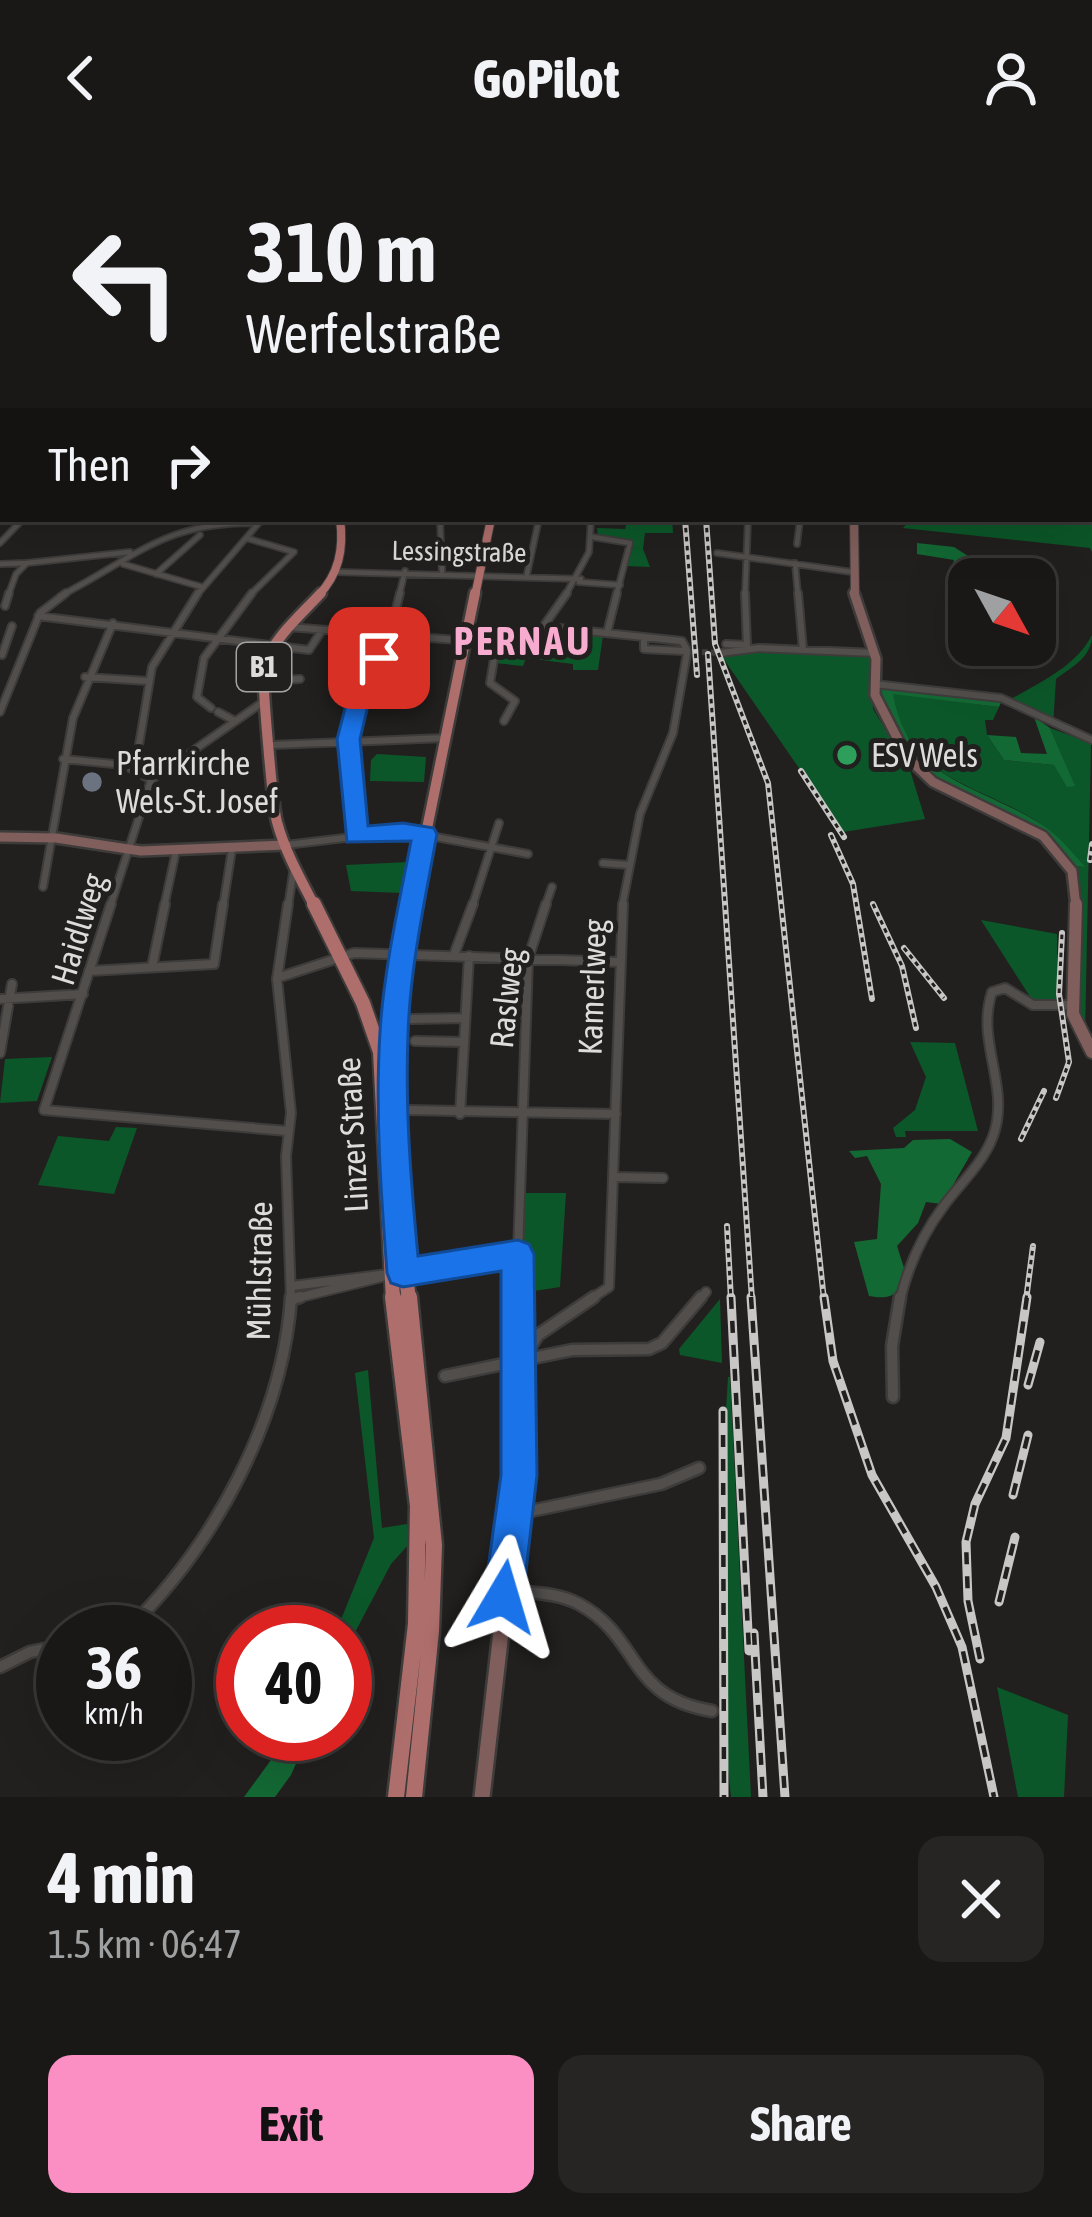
<!DOCTYPE html>
<html lang="en">
<head>
<meta charset="utf-8">
<style>
  :root { --surface:#1a1816; --page:#272523; --text:#f1f3f6; --muted:#9fa0a1; --line:#383735; --accent:#fb8fc4 }
  body { margin:0; font-family:"Asap Condensed",sans-serif; background:var(--page); color:var(--text); height:100vh; display:flex; flex-direction:column; font-size:45px; white-space:nowrap }
  * { box-sizing:border-box; margin:0 }
  p { font-size:39px; color:var(--muted) }
  .icon { flex:none; width:66px; height:66px; fill:none; stroke:currentColor; stroke-width:2; stroke-linecap:round; stroke-linejoin:round }
  .map { position:relative; height:1641px; overflow:hidden }
  .side { display:flex; flex-direction:column; background:var(--surface); flex:1 }
  .side>* { flex:none }
  .guide { position:absolute; left:0px; top:0px; width:1092px; height:366px; box-shadow:0 12px 48px #0002,0 0 0 3px var(--line); background:#1a1816; color:var(--text); overflow:hidden }
  .needle { width:78px; rotate:130deg }
  .fabs { position:absolute; left:948px; top:402px; display:grid; gap:24px }
  .fabs a { display:grid; place-items:center; width:108px; height:108px; border-radius:24px; background:var(--surface); box-shadow:0 12px 48px #0002,0 0 0 3px var(--line); font-size:60px }
  .speed { position:absolute; left:36px; top:1449px; display:flex; gap:24px; font-size:60px; font-weight:700; text-align:center }
  .speed>* { display:grid; place-content:center; width:156px; height:156px; border-radius:50%; background:var(--surface); box-shadow:0 12px 48px #0002,0 0 0 3px var(--line); line-height:1 }
  .speed small { font-size:30px; font-weight:400 }
  .speed .limit { border:18px solid #d22; background:#fff; color:#111 }
  .pin { position:absolute; display:grid; place-items:center; width:102px; height:102px; color:#fff; margin:-51px; border-radius:24px; box-shadow:0 6px 18px #0006 }
  .me { position:absolute; width:132px; margin:-66px; rotate:7deg; stroke-linejoin:round; filter:drop-shadow(0 0 9px #0008) }
  .turn { display:flex; align-items:center; gap:42px; height:252px; padding:0 48px; font-size:54px }
  .turn .icon { width:156px; height:156px; stroke-width:2.5 }
  .turn b { display:block; font-size:84px; line-height:102px }
  .then { display:flex; align-items:center; height:114px; padding:0 48px; background:#0003; gap:24px; font-size:45px }
  .round { display:grid; place-items:center; flex:none; width:126px; height:126px; border-radius:24px; background:var(--page) }
  .headline { display:flex; align-items:center; justify-content:space-between; height:204px; padding:0 48px }
  h1 { font-size:72px; font-weight:700; line-height:90px }
  .action { display:flex; gap:24px; margin-top:auto; padding:24px 48px }
  .action a { flex:1; height:138px; border-radius:24px; background:var(--accent); color:#111; font-size:48px; font-weight:700; line-height:138px; text-align:center }
  .action a+a { background:var(--page); color:var(--text) }
  header { display:flex; justify-content:space-between; align-items:center; height:156px; padding:0 48px; background:var(--surface); font-size:54px; font-weight:700 }
  .map>svg:first-child { display:block }
  .green { fill:#0c5729 }
  .forest { fill:#136934 }
  .lines { fill:none; stroke-linecap:round; stroke-linejoin:round }
  .street-tunnel { stroke:#3e3c3a; stroke-width:6; stroke-dasharray:6 3; stroke-linecap:butt }
  .street-far3-casing { stroke:#3e3c3b; stroke-width:8 }
  .street-far2-casing { stroke:#3e3c3b; stroke-width:10 }
  .street-far1-casing { stroke:#3e3c3b; stroke-width:12 }
  .street-casing { stroke:#3e3c3b; stroke-width:15 }
  .secondary-far4-casing { stroke:#3e3c3b; stroke-width:9 }
  .secondary-far3-casing { stroke:#3e3c3b; stroke-width:10 }
  .secondary-far2-casing { stroke:#3e3c3b; stroke-width:14 }
  .secondary-far1-casing { stroke:#3e3c3b; stroke-width:16 }
  .secondary-casing { stroke:#3e3c3b; stroke-width:20 }
  .primary-far3-casing { stroke:#3e3c3b; stroke-width:10 }
  .primary-far2-casing { stroke:#3e3c3b; stroke-width:15 }
  .primary-far1-casing { stroke:#3e3c3b; stroke-width:18 }
  .primary-casing { stroke:#3e3c3b; stroke-width:21 }
  .street-far3 { stroke:#514e4c; stroke-width:4.5 }
  .street-far2 { stroke:#514e4c; stroke-width:6 }
  .street-far1 { stroke:#514e4c; stroke-width:8 }
  .street { stroke:#514e4c; stroke-width:10 }
  .secondary-far4 { stroke:#805e5b; stroke-width:6 }
  .secondary-far3 { stroke:#805e5b; stroke-width:8 }
  .secondary-far2 { stroke:#805e5b; stroke-width:9 }
  .secondary-far1 { stroke:#805e5b; stroke-width:12 }
  .secondary { stroke:#805e5b; stroke-width:15 }
  .primary-far3 { stroke:#ae6e6b; stroke-width:8 }
  .primary-far2 { stroke:#ae6e6b; stroke-width:10 }
  .primary-far1 { stroke:#ae6e6b; stroke-width:14 }
  .primary { stroke:#ae6e6b; stroke-width:16 }
  .rail-far1-casing { stroke:#c9c7c6; stroke-width:6 }
  .rail-casing { stroke:#c9c7c6; stroke-width:9 }
  .rail-far1 { stroke:#22201e; stroke-width:3; stroke-dasharray:4.5; stroke-linecap:butt }
  .rail { stroke:#22201e; stroke-width:4.5; stroke-dasharray:12; stroke-linecap:butt }
  .route { fill:#1a73e8; stroke:#114b97; stroke-width:3 }
  .leisure-dot { fill:#2e9e5b; stroke:#22201e; stroke-width:4.5 }
  .worship-dot { fill:#6b7280; stroke:#22201e; stroke-width:4.5 }
  .labels { text-anchor:middle; stroke-width:10; stroke-linejoin:round; paint-order:stroke }
  .far-street-label { font-size:27px; fill:#dedcdb; stroke:#22201e }
  .shield { fill:#22201e; stroke:#a6a4a2; stroke-width:3 }
  .shield-label { font-size:30px; font-weight:bold; fill:#dedcdb }
  .poi-label { font-size:33px; fill:#dedcdb; stroke:#22201e; text-anchor:start }
  .street-label { font-size:33px; fill:#dedcdb; stroke:#22201e }
  .far-district-label { font-size:39px; font-weight:bold; letter-spacing:3px; fill:#f7abce; stroke:#22201e }
</style>
</head>
<body>
<header><svg class="icon" aria-label="back" viewBox="0 0 24 24"><path d="M15 5l-7 7 7 7"/></svg>GoPilot<svg class="icon" aria-label="person" viewBox="0 0 24 24"><circle cx="12" cy="8" r="4"/><path d="M4 21q1-7 8-7t8 7"/></svg></header>
<div class="map">
<svg width="1092" height="1641" viewBox="0 0 1092 1641">
  <rect width="100%" height="100%" fill="#22201e"/>
  <path class="green" d="M1089 296H1092V396L1090 392 903 372 911 363H1089Z
    M628 363H672L673 377H645L643 393 650 411 627 410 632 385 598 380 597 372 625 373Z
    M544 474 603 479 598 514H573V508L526 502 523 510 495 507 499 487Z
    M1092 479C1092 501 1073 510 1056 523L1053 570 1011 543C1041 526 1076 510 1092 479Z
    M755 494 869 498 873 553 910 614 925 663 843 676 721 499Z
    M892 537 999 551 993 564H985L987 579 1004 604 1054 609 1074 629 1050 572 1091 587 1085 880C1065 826 1092 763 1073 710L1083 711C1068 696 1053 675 1035 664 972 626 908 623 892 537Z
    M377 598 426 601 424 626 370 625 371 604Z
    M409 706 403 737 351 735 346 709Z
    M981 764 1057 778V847H1034Z
    M910 886 955 887 978 975H905L906 981H896L893 972 915 954 926 921Z
    M52 901 37 945 0 947 5 903Z
    M116 971 137 972 114 1038 38 1029 58 980 109 985Z
    M524 1037H566L560 1131 521 1137Z
    M720 1143 722 1207 680 1199 679 1193Z
    M368 1214 382 1372 407 1368 409 1388 391 1408 352 1482 336 1476 374 1382 355 1217Z
    M728 1221H730L751 1641H731L728 1612 724 1288Z
    M997 1531 1068 1559 1064 1641H1018Z"/>
  <path class="forest" d="M917 387 954 391 1004 423 950 422 954 404 917 398Z
    M877 529 1002 544 999 551 893 538C908 623 974 628 1036 665 1056 676 1070 694 1085 711L1073 710C1015 624 905 661 877 529Z
    M1034 561 1050 572 1075 630 1067 631 1054 609 1004 604 987 579 1016 581 1021 597 1047 598Z
    M950 983 972 996 942 1048 926 1046 918 1067 897 1090 906 1118C897 1139 893 1144 869 1140L854 1086 877 1083 881 1028 867 1000 855 1002 849 995 904 992 913 984Z
    M290 1578H309L291 1619 275 1641H244Z"/>
  <g class="lines">
    <path class="street-tunnel" d="M684 495 721 497"/>
    <g class="street-far3-casing">
      <path id="street-far3" d="M527 0 541 3
        M878 0 890 1
        M393 1 444 3
        M893 1 938 0
        M132 2 150 3
        M292 2 302 3
        M1018 3H1042
        M1089 50 1092 64
        M1089 141 1092 128
        M440 363 442 415
        M593 381 630 387 616 440
        M246 382 294 396 249 440
        M0 387 23 363
        M797 388 800 363
        M717 397 852 416
        M795 407 798 440
        M0 408 27 407
        M123 408 202 431
        M337 416 581 423
        M156 418 200 379
        M527 418 539 363
        M579 426 620 429
        M8 440 16 418 27 407 130 396
        M60 440C138 400 165 365 259 367L263 363
        M196 440 258 368
        M399 440 405 415
        M565 440 589 396 591 363
        M745 440 748 363"/>
    </g>
    <g class="street-far2-casing">
      <path id="street-far2" d="M798 437 803 494
        M5 450 9 437
        M38 460 309 494 321 476
        M288 471 483 486 549 471 682 485 687 494
        M543 471 567 437
        M607 477 617 437
        M644 481V493L683 495
        M497 485 490 527 515 545 504 565
        M726 488 747 489 745 437
        M721 497 759 492 875 497
        M2 499 12 470
        M85 521 148 525
        M263 525 300 523
        M874 528 1001 542 1092 584
        M211 552 197 541 204 502 252 437
        M0 556 40 457 66 437
        M218 556 235 565
        M272 589 445 582
        M63 603 124 609 151 624
        M135 613 152 511 198 437
        M151 624 263 546
        M356 681 354 611 348 583 351 563 393 465 400 437
        M286 689 403 675 528 698
        M603 707 628 709
        M43 731 73 562 113 467
        M110 751 151 624
        M164 751 176 695
        M223 751 232 693
        M288 751 294 711
        M472 751 499 667
        M545 751 552 731
        M622 751 640 658 673 577 687 497"/>
    </g>
    <g class="street-far1-casing">
      <path id="street-far1" d="M111 748 44 954 287 975
        M288 748 277 823 291 957 286 1000 291 1144
        M454 799 473 748
        M152 811 165 748
        M89 815 214 808 223 748
        M277 822 354 797 619 806
        M0 843 83 838
        M412 863 465 862
        M415 885 464 886
        M0 897 12 828
        M407 954 616 958
        M460 958 469 800
        M614 1021 663 1022
        M518 1098 528 803 546 748
        M292 1130 388 1118
        M293 1143 390 1119
        M589 1144 609 1131 623 748
        M699 1144 706 1136
        M900 1144C908 1111 922 1079 943 1051 960 1027 987 1004 995 974 1008 927 976 884 992 836L1005 832 1033 849H1073"/>
    </g>
    <g class="street-casing">
      <path id="street" d="M293 1143 300 1141
        M531 1190 538 1179 594 1141
        M445 1220 572 1194 649 1193 662 1187 701 1141
        M893 1241 892 1190 900 1141
        M516 1358 661 1328 699 1312
        M505 1434C529 1437 557 1436 579 1448 642 1482 626 1541 712 1555
        M125 1476C213 1392 283 1263 291 1141
        M0 1511 30 1496 63 1489"/>
    </g>
    <g class="secondary-far4-casing">
      <path id="secondary-far4" d="M60 0 66 3
        M93 3 103 0
        M189 3 195 0"/>
    </g>
    <g class="secondary-far3-casing">
      <path id="secondary-far3" d="M854 363 855 440"/>
    </g>
    <g class="secondary-far2-casing">
      <path id="secondary-far2" d="M854 437 876 503 875 539 907 601 933 626 1043 680 1072 715 1076 751
        M0 681 56 682 141 695 286 689"/>
    </g>
    <g class="secondary-far1-casing">
      <path id="secondary-far1" d="M1076 748 1073 858 1092 896
        M399 1117 518 1098V1144"/>
    </g>
    <g class="secondary-casing">
      <path id="secondary" d="M482 1641 519 1319 518 1141"/>
    </g>
    <g class="primary-far3-casing">
      <path id="primary-far3" d="M318 440C339 418 344 393 340 363
        M475 440 491 363"/>
    </g>
    <g class="primary-far2-casing">
      <path id="primary-far2" d="M315 751C301 724 285 696 277 666 273 652 261 519 264 510 275 480 300 460 321 437
        M411 751 475 437"/>
    </g>
    <g class="primary-far1-casing">
      <path id="primary-far1" d="M314 748 363 847 380 896 393 1144
        M409 1144 396 1043 394 878 411 748"/>
    </g>
    <g class="primary-casing">
      <path id="primary" d="M393 1141 418 1350 416 1468 396 1641
        M409 1141 434 1389 431 1475 414 1641"/>
    </g>
    <use href="#street-far3" class="street-far3"/>
    <use href="#street-far2" class="street-far2"/>
    <use href="#street-far1" class="street-far1"/>
    <use href="#street" class="street"/>
    <use href="#secondary-far4" class="secondary-far4"/>
    <use href="#secondary-far3" class="secondary-far3"/>
    <use href="#secondary-far2" class="secondary-far2"/>
    <use href="#secondary-far1" class="secondary-far1"/>
    <use href="#secondary" class="secondary"/>
    <use href="#primary-far3" class="primary-far3"/>
    <use href="#primary-far2" class="primary-far2"/>
    <use href="#primary-far1" class="primary-far1"/>
    <use href="#primary" class="primary"/>
    <g class="rail-far1-casing">
      <path id="rail-far1" d="M937 3 989 0
        M685 363 697 519
        M706 363 715 488 768 627 824 1144
        M708 498 752 1144
        M801 615 844 681
        M831 679 853 728 872 843
        M1090 704 1092 688
        M873 748 902 810 916 872
        M904 792 944 842
        M1056 942 1069 906 1059 838 1062 777
        M1021 983 1044 935
        M727 1070 731 1144
        M1026 1144 1033 1090"/>
    </g>
    <g class="rail-casing">
      <path id="rail" d="M731 1141 749 1495
        M751 1141 785 1641
        M824 1141 833 1205 872 1319 936 1431 962 1491 994 1641
        M1028 1229 1040 1186
        M723 1255 724 1641
        M1013 1339 1028 1279
        M999 1446 1015 1381
        M754 1477 763 1641
        M980 1503 968 1445 966 1386 975 1348 1006 1282 1027 1141"/>
    </g>
    <use href="#rail-far1" class="rail-far1"/>
    <use href="#rail" class="rail"/>
  </g>
  <path class="route" d="M379 495 390 502 370 541 360 583 368 670 403 667 434 672 437 678C425 745 410 811 408 879 405 952 411 1027 418 1100L518 1084 529 1088 534 1098 537 1319 523 1441 517 1455 503 1460 490 1455 484 1441 501 1319V1115L403 1131 391 1127 387 1117C381 1037 375 956 380 876 384 812 399 748 411 685L347 686 337 583 348 541 371 497Z"/>
  <circle class="leisure-dot" cx="847" cy="599" r="12"/>
  <circle class="worship-dot" cx="92" cy="626" r="12"/>
  <g class="labels">
    <g class="far-street-label">
      <text transform="translate(459 396) rotate(1)" y="9">Lessingstraße</text>
    </g>
    <rect class="shield" x="237" y="487" width="54" height="48" rx="9"/>
    <g class="shield-label">
      <text x="264" y="521">B1</text>
    </g>
    <g class="poi-label">
      <text x="871" y="611">ESV Wels</text>
      <text x="116" y="619">Pfarrkirche<tspan x="116" dy="38">Wels-St. Josef</tspan></text>
    </g>
    <g class="street-label">
      <text transform="translate(78 773) rotate(-73)" y="12">Haidlweg</text>
      <text transform="translate(592 831) rotate(-88)" y="12">Kamerlweg</text>
      <text transform="translate(506 842) rotate(-84)" y="12">Raslweg</text>
      <text transform="translate(352 979) rotate(-93)" y="12">Linzer Straße</text>
      <text transform="translate(259 1115) rotate(-89)" y="12">Mühlstraße</text>
    </g>
    <g class="far-district-label">
      <text x="523" y="499">PERNAU</text>
    </g>
  </g>
</svg>
<div class="fabs">
<a><svg class="needle" viewBox="-14 -14 28 28"><path d="M0-13l5 13h-10z" fill="#e53935"/><path d="M0 13l5-13h-10z" fill="#9fa0a1"/></svg></a>
</div>
<div class="speed"><div>36<small>km/h</small></div><div class="limit">40</div></div>
<div class="pin" style="left:379px;top:502px;background:#d93025"><svg class="icon" aria-label="arrive" viewBox="0 0 24 24"><path d="M6 21V4h12l-3 4 3 4H6"/></svg></div>
<svg class="me" style="left:503px;top:1441px" viewBox="-20 -20 40 40"><path d="M0-17L14 15 0 8-14 15z" fill="#1a73e8" stroke="#fff" stroke-width="4"/></svg>
<div class="guide">
<div class="turn"><svg class="icon" aria-label="left" viewBox="0 0 24 24"><path d="M17 20v-9H6M10 6l-5 5 5 5"/></svg><div><b>310 m</b>Werfelstraße</div></div>
<div class="then">Then<svg class="icon" aria-label="right" viewBox="0 0 24 24"><path d="M7 20v-9h11M14 6l5 5-5 5"/></svg></div>
</div>
</div>
<section class="side">
<div class="headline"><div><h1>4 min</h1><p>1.5 km · 06:47</p></div><a class="round"><svg class="icon" aria-label="close" viewBox="0 0 24 24"><path d="M6 6l12 12M18 6L6 18"/></svg></a></div>
<div class="action"><a>Exit</a><a>Share</a></div>
</section>
</body>
</html>
